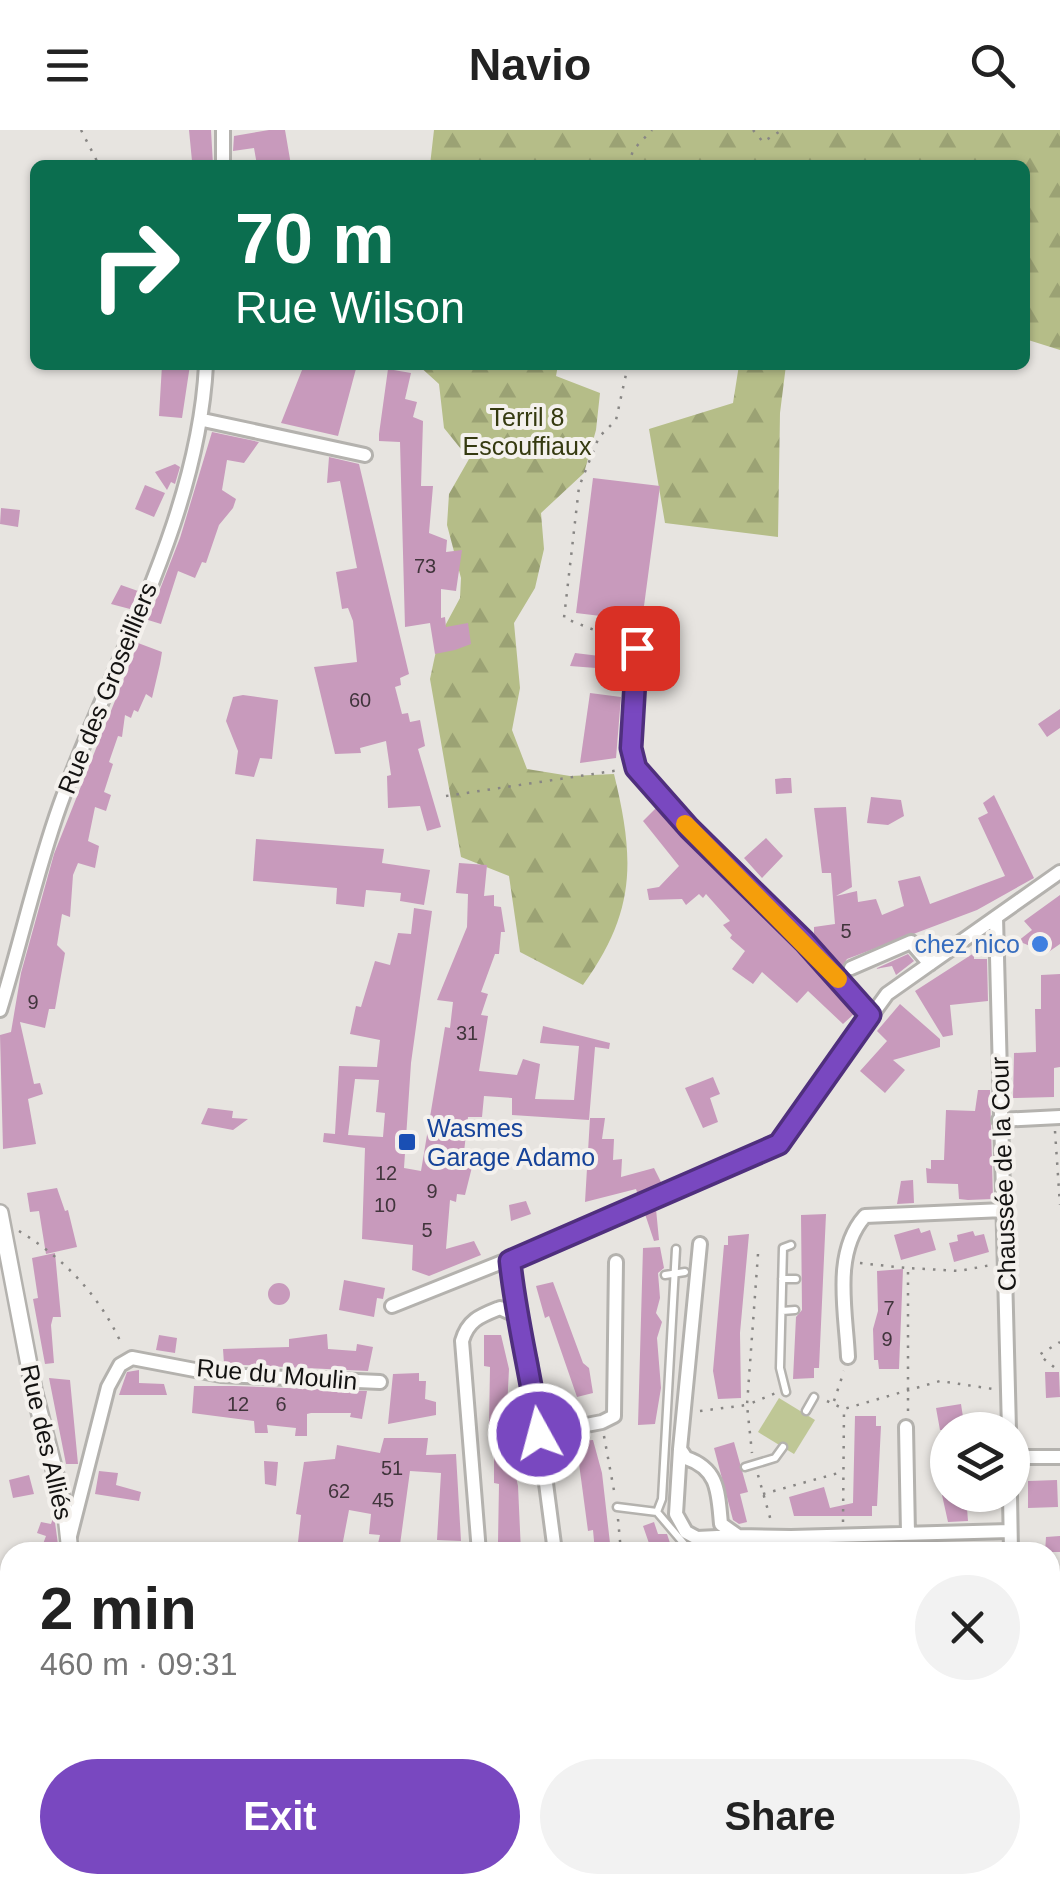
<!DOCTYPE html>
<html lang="en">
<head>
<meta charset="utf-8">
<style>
  :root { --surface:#fff; --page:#f2f2f2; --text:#222; --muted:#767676; --accent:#7948c0 }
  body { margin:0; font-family:Arial,sans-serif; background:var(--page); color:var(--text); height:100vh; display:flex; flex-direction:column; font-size:38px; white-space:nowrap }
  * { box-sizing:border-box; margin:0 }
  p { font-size:32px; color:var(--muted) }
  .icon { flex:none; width:55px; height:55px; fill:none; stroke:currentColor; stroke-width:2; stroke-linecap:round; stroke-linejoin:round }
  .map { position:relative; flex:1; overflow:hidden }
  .sheet { position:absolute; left:0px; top:1412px; width:1060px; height:352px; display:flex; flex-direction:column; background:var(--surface); border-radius:30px 30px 0 0; box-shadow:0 2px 8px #0004 }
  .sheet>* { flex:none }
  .guide { position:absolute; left:30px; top:30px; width:1000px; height:210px; border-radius:15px; box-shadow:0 2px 8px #0004; background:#0b6e4f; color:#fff; overflow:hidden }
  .buttons { position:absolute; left:930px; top:1282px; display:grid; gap:20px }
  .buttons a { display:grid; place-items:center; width:100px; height:100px; border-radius:50%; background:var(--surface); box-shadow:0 2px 8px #0004; font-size:50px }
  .pin { position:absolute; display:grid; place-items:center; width:85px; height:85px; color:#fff; margin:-42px; border-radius:20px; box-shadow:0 5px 15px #0006 }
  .me { position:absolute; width:110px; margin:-55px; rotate:353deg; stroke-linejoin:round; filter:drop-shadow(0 0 8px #0008) }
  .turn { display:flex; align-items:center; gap:35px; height:210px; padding:0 40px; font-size:45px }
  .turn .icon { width:130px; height:130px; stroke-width:2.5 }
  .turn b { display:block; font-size:70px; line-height:85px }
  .round { display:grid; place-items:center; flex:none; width:105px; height:105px; border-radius:52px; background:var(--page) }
  .summary { display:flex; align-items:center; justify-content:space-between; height:170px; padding:0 40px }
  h1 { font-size:60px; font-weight:700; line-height:75px }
  .primary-button { display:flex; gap:20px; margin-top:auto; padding:20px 40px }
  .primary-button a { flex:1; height:115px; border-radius:60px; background:var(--accent); color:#fff; font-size:40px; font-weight:700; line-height:115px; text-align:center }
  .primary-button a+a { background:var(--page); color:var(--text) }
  header { display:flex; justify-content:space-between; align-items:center; height:130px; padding:0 40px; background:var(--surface); font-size:45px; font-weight:700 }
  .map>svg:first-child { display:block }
  .forest { fill:url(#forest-firs) }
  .pitch { fill:#bfc796 }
  .building { fill:#c89abc; fill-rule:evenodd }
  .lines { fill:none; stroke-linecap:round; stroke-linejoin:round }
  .service-casing { stroke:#b4b2ae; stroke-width:11 }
  .minor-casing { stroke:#b4b2ae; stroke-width:18 }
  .tertiary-casing { stroke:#b4b2ae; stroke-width:20 }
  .path { stroke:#888684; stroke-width:2.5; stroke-dasharray:2.5 8; stroke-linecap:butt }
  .service { stroke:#fff; stroke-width:6 }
  .minor { stroke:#fff; stroke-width:12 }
  .tertiary { stroke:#fff; stroke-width:15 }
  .route-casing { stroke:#4f2f7d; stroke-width:25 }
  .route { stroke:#7948c0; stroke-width:18 }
  .slow { stroke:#f59e0b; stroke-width:18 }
  .shop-dot { fill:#3f7fe0; stroke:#f4f1ed; stroke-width:4 }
  .transit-dot { fill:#1a4fb4; stroke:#f4f1ed; stroke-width:4 }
  .labels { text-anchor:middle; stroke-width:8; stroke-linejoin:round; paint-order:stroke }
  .number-label { font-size:20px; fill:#41353c }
  .park-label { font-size:25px; fill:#353a10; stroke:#f4f1ed }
  .street-label { font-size:25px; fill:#141312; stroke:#f4f1ed }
  .shop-label { font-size:25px; fill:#366cbe; stroke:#f4f1ed; text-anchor:end }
  .transit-label { font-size:25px; fill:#164399; stroke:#f4f1ed; text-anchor:start }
</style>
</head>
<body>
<header><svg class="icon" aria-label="menu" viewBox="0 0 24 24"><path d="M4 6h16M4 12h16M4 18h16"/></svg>Navio<svg class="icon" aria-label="search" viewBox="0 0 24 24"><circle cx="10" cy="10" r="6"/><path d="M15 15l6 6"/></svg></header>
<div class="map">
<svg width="1060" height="1763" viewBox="0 0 1060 1763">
  <defs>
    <pattern id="forest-firs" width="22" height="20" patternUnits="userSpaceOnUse" patternTransform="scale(2.5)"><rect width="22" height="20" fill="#b5bd88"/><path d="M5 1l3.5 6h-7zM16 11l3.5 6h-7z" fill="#9ba274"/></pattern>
  </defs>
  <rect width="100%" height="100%" fill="#e7e4e0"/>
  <path class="forest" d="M434 0H1060V220L1025 209V35H430Z
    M418 235H558L556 246 600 263 596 300 584 343 541 383 544 419 535 458 514 493 520 558 512 600 527 639 570 646 614 644C635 730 636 782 583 855L520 822 509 746 461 727 430 549 439 507 460 468 461 448 447 395 449 364 469 329 444 298 439 254Z
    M739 235H786L780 283 778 407 665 393 649 299 733 273Z
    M1060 1734V1763H1037V1755H1050V1736Z
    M213 1755H1018V1763H206Z"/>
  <path class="pitch" d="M779 1268 815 1290 794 1324 758 1302Z"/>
  <path class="building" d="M189 0H211L213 35 192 31Z
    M269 0H285L291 35H257L254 18 233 21 234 6Z
    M162 235H190L182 288 159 286Z
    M304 235H357L338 306 281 293Z
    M388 239 411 243 405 269 417 272 413 287 423 291 421 356H433L429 403 447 410 446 422 462 420 456 461 441 459V488L445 487 446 497 468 493 471 514 455 520 435 524 430 493 405 497 400 312 379 311V304Z
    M212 302 259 312 244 333 227 330 222 360 236 369 233 378 219 395 206 433 202 432 195 448 178 441 161 494 148 490 180 408Z
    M329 327 359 334 409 544 400 548 401 555 395 557 402 584 408 583 410 592 420 590 425 616 418 619 441 697 427 701 420 676 388 678 387 646 391 645 386 611 360 618 361 623 335 624 314 537 357 532 353 491 348 478 342 479 336 442 357 438 340 351 327 353Z
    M175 334 180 337 175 354 171 352 167 360 155 342Z
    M593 348 660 356 642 491 576 483Z
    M145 355 165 363 154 387 135 379Z
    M1 378 20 380 18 397 0 394Z
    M121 455 138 461 130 479 111 474Z
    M138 513 162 522 160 534 152 568 146 564 138 582 134 580 131 588 125 585 122 607 118 606 109 632 113 634 104 662 111 665 106 681 95 677 88 711 99 716 95 738 78 733 73 745 70 787 62 784 57 815 65 823 55 879H49L45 898 20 892 34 954 40 953 43 964 28 969 36 1014 3 1019 0 905 11 902 21 843 54 724Z
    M575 523 624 529 622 540 570 536Z
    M590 563 621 567 616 628 580 633Z
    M243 565 278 570 272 629 260 628 254 647 235 644 238 621 226 591 233 567Z
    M1060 579V598L1047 607 1038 594Z
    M784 648H791L792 663 776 664 775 649Z
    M994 665 1034 748 977 780 847 829 841 838 814 809V797L835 794 831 743H822L814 678 846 677 852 757 836 766 857 761 858 772 876 769 882 785 904 776 898 751 920 746 930 774 1005 746 978 688 988 683 983 673Z
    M871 667 901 670 904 686 888 695 867 693Z
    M657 677 796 818 855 883 843 894 808 861 797 873 762 842 753 854 732 839 745 821 730 808 732 805 723 795 730 791 706 764 703 768 699 764 686 775 682 769 649 770 647 759 659 757 679 736 643 691Z
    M766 708 783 726 762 748 744 728Z
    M256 709 384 719 382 733 430 740 424 775 400 771 401 763 366 760 364 777 336 774 337 758 253 751Z
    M459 733 487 735 484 766 494 765V776L501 777 505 802H501L499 824H495L481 862 488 864 481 885 488 886 479 941 517 945 523 929 540 934 535 969 574 970 579 916 540 913 543 896 610 913 609 919 595 917 589 990 512 985V968L484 966 482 987H468L464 1022H474L472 1037 465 1065 457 1064 456 1072 450 1070 446 1119 474 1111 481 1125 429 1146 412 1140 413 1115 362 1109 365 1018 323 1012 324 1003 335 1004 339 936 377 937 380 910 350 904 356 876 361 877 375 831 390 835 398 803 411 804 414 778 432 781 411 933 404 1038 421 1041 445 897 450 898 453 872 437 870 467 797 468 764 456 763ZM355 949 379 950 376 982 385 983 383 1007 348 1005Z
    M1060 765V814L1047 823 1018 811 1032 800 1024 791Z
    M974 823V829H987L988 871 950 875 953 905 943 907 915 861Z
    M908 824 914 831 896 845 892 836 875 839Z
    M1060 844V937L1054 938V967L1013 968 1014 923 1036 922 1035 879H1041V845Z
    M900 874 940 909V917L893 930 905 940 885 963 860 941 887 911 877 901Z
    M713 947 720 964 710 968 718 992 703 998 685 958Z
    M978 960H990L993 1069 968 1070 959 1069 958 1054 927 1053 926 1038 931 1039V1030H944L946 980 975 981Z
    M208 978 233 981 232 988 248 989 233 1000 201 994Z
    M590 988H605L602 1009H614L613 1030 622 1029 621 1047 654 1038 662 1054 638 1065 636 1059 585 1072Z
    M913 1050 914 1073 897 1074 901 1051Z
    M57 1058 65 1081 68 1080 77 1117 46 1124 39 1081 30 1082 27 1063Z
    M526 1071 531 1084 511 1091 509 1075Z
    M656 1079 659 1110 654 1111 645 1084Z
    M826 1084 819 1238H814V1248L793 1249 796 1187 802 1180 801 1085Z
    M919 1098 921 1103 930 1100 936 1120 901 1130 894 1105Z
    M973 1101 975 1106 984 1104 989 1122 954 1132 949 1113 958 1111 957 1105Z
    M749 1104 740 1203 741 1268 718 1269 713 1241 724 1115H728V1106Z
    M660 1117 664 1138 658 1143 660 1168 656 1183 662 1192 657 1208 661 1258 655 1294 638 1295 643 1118Z
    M55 1123 61 1187H53L51 1195 54 1233 45 1234 33 1169 38 1168 32 1128Z
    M903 1139 899 1239H879L878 1230H874L873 1199 878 1181 877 1141Z
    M344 1150 385 1158 383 1169 377 1168 374 1187 339 1180Z
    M553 1152 583 1233 589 1238 593 1263 577 1267 549 1186 545 1188 536 1156Z
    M268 1164a11 11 0 1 1 22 0a11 11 0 1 1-22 0Z
    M327 1204 328 1219 356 1221 357 1214 373 1217 368 1241 224 1234 223 1219 289 1217V1209Z
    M159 1205 177 1208 175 1223 156 1220Z
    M484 1205H501L509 1239 507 1279 514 1297 512 1329 518 1356 521 1422H504V1412H498L499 1354 494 1353V1295H489L490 1237 484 1236Z
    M139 1240V1253L164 1254 167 1265H119L127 1242Z
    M1045 1242H1059L1060 1267 1046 1268Z
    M419 1243V1251H426L425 1269 436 1272V1285L388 1294 393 1244Z
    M49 1248 70 1250 78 1334H66Z
    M194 1256H234L367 1261 362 1289 350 1287 351 1283H311L307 1284V1306H295L296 1298 267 1295 268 1303H255L254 1291 192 1283Z
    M961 1274 965 1300H940L936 1278Z
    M855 1286H876V1296H881L877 1376H872V1386H794L789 1367 824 1357 830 1378 853 1373Z
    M384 1308H428L426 1325 456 1324 461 1411 437 1410 441 1343 410 1341 399 1422H376L380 1405 369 1404 371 1384 349 1380 341 1422H304L305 1413 298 1412 301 1385 296 1384 304 1332 335 1329 337 1315 380 1323Z
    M593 1310 602 1343 611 1422H595L593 1400 588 1401 576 1311Z
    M734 1312 748 1362 740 1364 747 1392 739 1394 733 1390 714 1318Z
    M264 1331 278 1332 276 1356 265 1354Z
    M99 1341 118 1343 116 1355 141 1362 139 1371 95 1364Z
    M29 1345 34 1364 13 1368 9 1350Z
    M1057 1350 1058 1377 1028 1378V1351Z
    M942 1365H966L968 1391 948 1392Z
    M54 1385 59 1422H40L46 1406 37 1403 41 1392 51 1394Z
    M654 1392 658 1404H667L673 1422H652L643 1396Z
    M1060 1406V1422H1045L1046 1407Z"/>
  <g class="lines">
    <g class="service-casing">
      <path id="service" d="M665 1145 685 1142
        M782 1149H796
        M782 1181 795 1180
        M786 1262 780 1238 783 1118 791 1115
        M806 1281 814 1267
        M745 1337 775 1328 783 1317
        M617 1377 657 1382 691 1422
        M657 1382 662 1369 676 1119"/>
    </g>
    <g class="minor-casing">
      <path id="minor" d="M223 0V35
        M203 290 365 325
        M637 517 631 618 636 638 689 699 803 811 870 885
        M996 787 1009 1300
        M851 838 911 812 930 834
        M0 880C21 812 36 742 60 675 112 531 198 390 206 235
        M999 990 1060 987
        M700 1114 680 1319 686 1328C719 1339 718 1363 721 1394L738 1406 791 1407V1422
        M510 1131 515 1185 530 1231 555 1422
        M392 1176 585 1099 779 1014 887 864 1060 742
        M848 1227C846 1182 832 1123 865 1086L1004 1080
        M906 1297 908 1404
        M539 1304 602 1292 614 1286 616 1132
        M680 1319 676 1384 686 1402 697 1408 738 1406
        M1012 1327H1060
        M1010 1365 1011 1422
        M70 1406 108 1257 120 1235 132 1228 221 1245 380 1252
        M791 1407 1010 1401
        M479 1422 462 1211C468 1190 480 1186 500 1178L515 1185
        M0 1680 10 1686
        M1015 1755V1763"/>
    </g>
    <g class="tertiary-casing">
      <path id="tertiary" d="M0 1083 34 1261 66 1385 70 1422
        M0 1532 10 1521"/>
    </g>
    <path class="path" d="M81 0 99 35
      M753 0 763 12 782 0
      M629 35 633 20 652 0
      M622 511 564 488 579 357 599 307 616 290 628 235
      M446 666 620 640
      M1055 1001 1060 1075
      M19 1101C65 1129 100 1166 122 1215
      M758 1124 747 1275 776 1263
      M860 1133 906 1138
      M1054 1237 1039 1225 1060 1212
      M827 1271 842 1278
      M834 1271 844 1241
      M700 1281 747 1275 752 1323
      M908 1281V1138L959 1141 991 1135
      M604 1306 615 1366
      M758 1345 771 1391
      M763 1364 842 1342
      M618 1389 621 1422
      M843 1392 844 1279 940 1251 993 1259
      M504 1755 506 1763
      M519 1755 550 1763
      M653 1763 654 1755"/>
    <use href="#service" class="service"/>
    <use href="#minor" class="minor"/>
    <use href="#tertiary" class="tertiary"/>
  </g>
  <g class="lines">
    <g class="route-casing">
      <path id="route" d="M539 1304C531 1245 516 1190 510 1131L779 1014 870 885 804 811 689 698 636 638 631 618 637 518"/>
    </g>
    <use href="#route" class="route"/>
    <path class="slow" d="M685 694 838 849"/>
  </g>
  <circle class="shop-dot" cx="1040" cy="814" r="10"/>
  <rect class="transit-dot" x="397" y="1002" width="20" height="20" rx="5"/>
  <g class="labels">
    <g class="number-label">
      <text x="425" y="443">73</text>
      <text x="360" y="577">60</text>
      <text x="846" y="808">5</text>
      <text x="33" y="879">9</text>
      <text x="467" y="910">31</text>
      <text x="386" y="1050">12</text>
      <text x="432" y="1068">9</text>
      <text x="385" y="1082">10</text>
      <text x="427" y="1107">5</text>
      <text x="889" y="1185">7</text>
      <text x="887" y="1216">9</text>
      <text x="238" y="1281">12</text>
      <text x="281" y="1281">6</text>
      <text x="392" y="1345">51</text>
      <text x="339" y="1368">62</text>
      <text x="383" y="1377">45</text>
    </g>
    <g class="park-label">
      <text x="527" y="296">Terril 8<tspan x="527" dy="29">Escouffiaux</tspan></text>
    </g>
    <g class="street-label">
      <text transform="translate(107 558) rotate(-68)" y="9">Rue des Groseilliers</text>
      <text transform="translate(1003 1044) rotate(-92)" y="9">Chaussée de la Cour</text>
      <text transform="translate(277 1244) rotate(5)" y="9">Rue du Moulin</text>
      <text transform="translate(47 1312) rotate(77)" y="9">Rue des Alliés</text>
    </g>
    <g class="shop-label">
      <text x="1020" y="823">chez nico</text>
    </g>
    <g class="transit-label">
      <text x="427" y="1007">Wasmes<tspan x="427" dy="29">Garage Adamo</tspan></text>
    </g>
  </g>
</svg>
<div class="buttons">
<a><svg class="icon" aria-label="layers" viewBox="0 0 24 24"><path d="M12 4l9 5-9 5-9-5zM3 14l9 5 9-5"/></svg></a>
</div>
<div class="pin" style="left:637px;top:518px;background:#d93025"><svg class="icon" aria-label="arrive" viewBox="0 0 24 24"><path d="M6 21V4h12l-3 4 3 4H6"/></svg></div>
<svg class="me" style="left:539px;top:1304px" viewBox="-20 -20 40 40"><circle r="17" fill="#7948c0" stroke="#fff" stroke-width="3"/><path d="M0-11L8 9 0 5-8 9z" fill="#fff"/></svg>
<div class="guide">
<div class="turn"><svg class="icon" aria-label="right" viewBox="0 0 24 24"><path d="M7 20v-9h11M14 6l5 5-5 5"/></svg><div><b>70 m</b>Rue Wilson</div></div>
</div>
<section class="sheet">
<div class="summary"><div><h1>2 min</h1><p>460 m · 09:31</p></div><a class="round"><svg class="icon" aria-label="close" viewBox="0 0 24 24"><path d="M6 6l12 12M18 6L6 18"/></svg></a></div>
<div class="primary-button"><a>Exit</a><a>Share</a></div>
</section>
</div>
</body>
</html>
